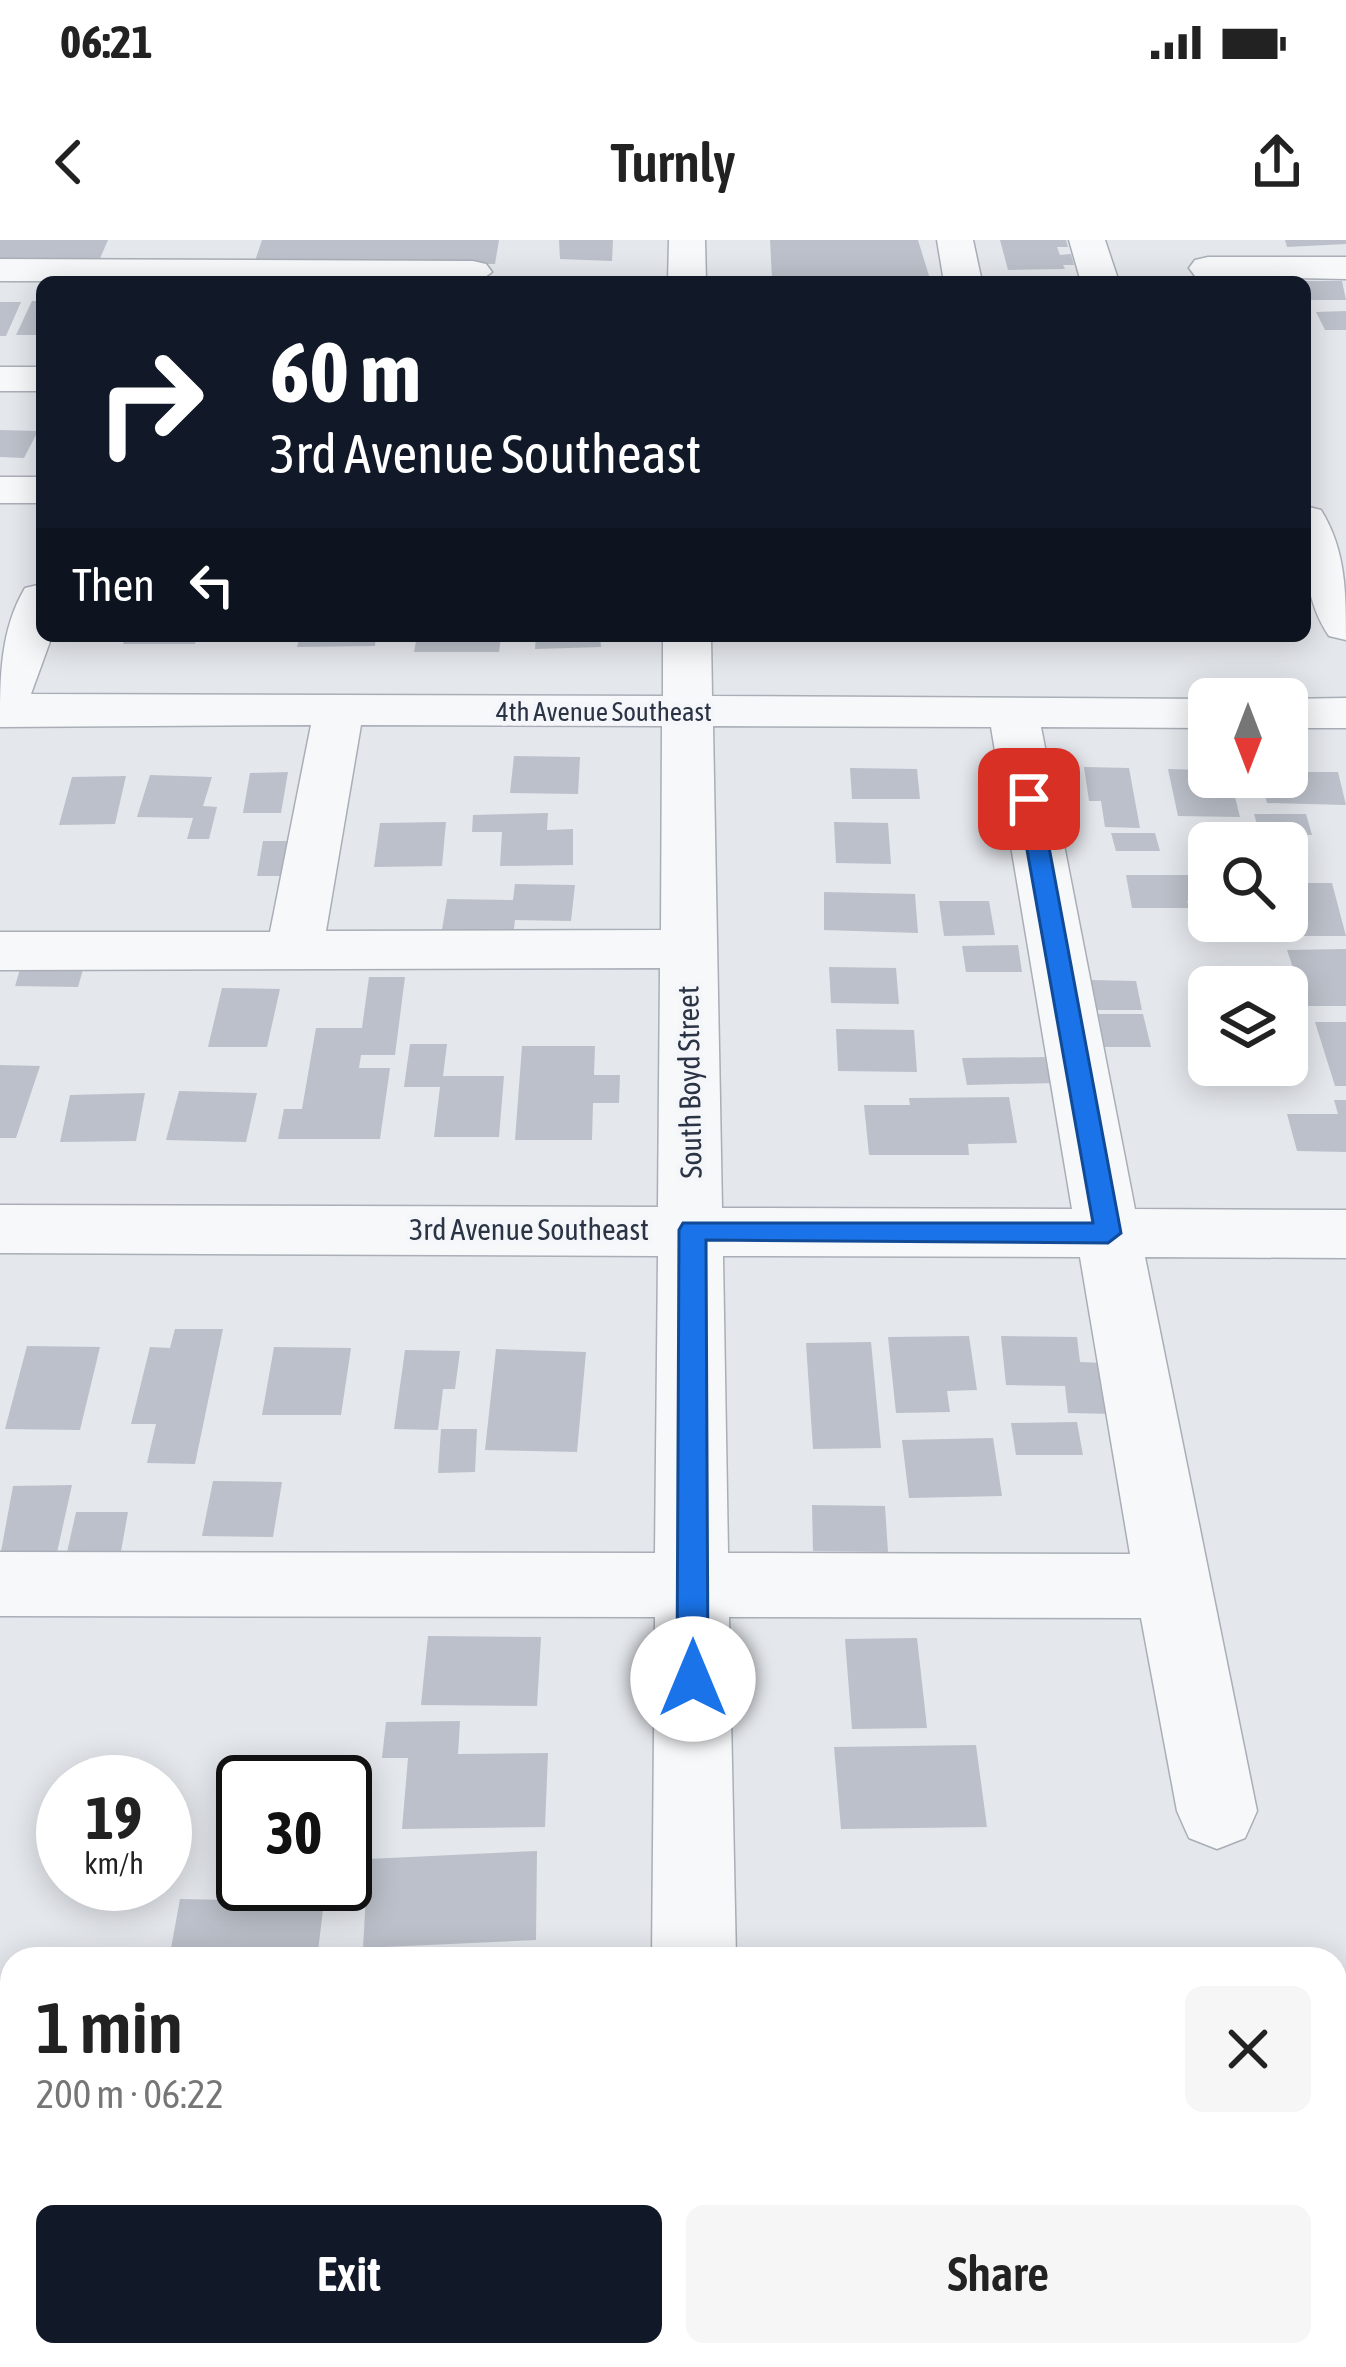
<!DOCTYPE html>
<html lang="en">
<head>
<meta charset="utf-8">
<style>
  :root { --surface:#fff; --page:#f6f6f6; --text:#222; --muted:#767676; --accent:#111827 }
  body { margin:0; font-family:"Asap Condensed",sans-serif; background:var(--page); color:var(--text); height:100vh; display:flex; flex-direction:column; font-size:45px; white-space:nowrap }
  * { box-sizing:border-box; margin:0 }
  p { font-size:39px; color:var(--muted) }
  .icon { flex:none; width:66px; height:66px; fill:none; stroke:currentColor; stroke-width:2; stroke-linecap:round; stroke-linejoin:round }
  .map { position:relative; flex:1; overflow:hidden }
  .panel { position:absolute; left:0px; top:1707px; width:1347px; height:420px; display:flex; flex-direction:column; background:var(--surface); border-radius:36px 36px 0 0; box-shadow:0 6px 30px #0003 }
  .panel>* { flex:none }
  .hud { position:absolute; left:36px; top:36px; width:1275px; height:366px; border-radius:18px; box-shadow:0 6px 30px #0003; background:#111827; color:#fff; overflow:hidden }
  .needle { width:78px; rotate:180deg }
  .controls { position:absolute; left:1188px; top:438px; display:grid; gap:24px }
  .controls a { display:grid; place-items:center; width:120px; height:120px; border-radius:18px; background:var(--surface); box-shadow:0 6px 30px #0003; font-size:60px }
  .speed { position:absolute; left:36px; top:1515px; display:flex; gap:24px; font-size:60px; font-weight:700; text-align:center }
  .speed>* { display:grid; place-content:center; width:156px; height:156px; border-radius:50%; background:var(--surface); box-shadow:0 6px 30px #0003; line-height:1 }
  .speed small { font-size:30px; font-weight:400 }
  .speed .limit { border:6px solid #111; border-radius:18px; background:#fff; color:#111 }
  .pin { position:absolute; display:grid; place-items:center; width:102px; height:102px; color:#fff; margin:-51px; border-radius:24px; box-shadow:0 6px 18px #0006 }
  .me { position:absolute; width:132px; margin:-66px; rotate:0deg; stroke-linejoin:round; filter:drop-shadow(0 0 9px #0008) }
  .turn { display:flex; align-items:center; gap:42px; height:252px; padding:0 36px; font-size:54px }
  .turn .icon { width:156px; height:156px; stroke-width:2.5 }
  .turn b { display:block; font-size:84px; line-height:102px }
  .then { display:flex; align-items:center; height:114px; padding:0 36px; background:#0003; gap:24px; font-size:45px }
  .round { display:grid; place-items:center; flex:none; width:126px; height:126px; border-radius:18px; background:var(--page) }
  .headline { display:flex; align-items:center; justify-content:space-between; height:204px; padding:0 36px }
  h1 { font-size:72px; font-weight:600; line-height:90px }
  .cta { display:flex; gap:24px; margin-top:auto; padding:24px 36px }
  .cta a { flex:1; height:138px; border-radius:18px; background:var(--accent); color:#fff; font-size:48px; font-weight:600; line-height:138px; text-align:center }
  .cta a+a { background:var(--page); color:var(--text) }
  .status { display:flex; justify-content:space-between; align-items:center; height:84px; padding:0 60px; background:var(--surface); direction:ltr }
  .status svg { height:33px; fill:currentColor }
  header { display:flex; justify-content:space-between; align-items:center; height:156px; padding:0 36px; background:var(--surface); font-size:54px; font-weight:600 }
  .map>svg:first-child { display:block }
  .building { fill:#bbc0ca }
  .lines { fill:none; stroke-linecap:round; stroke-linejoin:round }
  .minor-casing { stroke:#a9aeb7; stroke-width:3 }
  .minor { fill:#f7f8fa; fill-rule:evenodd }
  .route { fill:#1a73e8; stroke:#114b97; stroke-width:3 }
  .labels { text-anchor:middle; stroke-width:9; stroke-linejoin:round; paint-order:stroke }
  .far-street-label { font-size:27px; fill:#2b3445; stroke:#f4f6f9 }
  .street-label { font-size:30px; fill:#2b3445; stroke:#f4f6f9 }
</style>
</head>
<body>
<div class="status"><b>06:21</b><svg viewBox="0 0 49 12"><path d="M0 12V9h3v3zM5 12V6h3v6zM10 12V3h3v9zM15 12V0h3v12zM26 1h20v11H26zM47 4h2v5h-2z"/></svg></div>
<header><svg class="icon" aria-label="back" viewBox="0 0 24 24"><path d="M15 5l-7 7 7 7"/></svg>Turnly<svg class="icon" aria-label="share" viewBox="0 0 24 24"><path d="M12 15V3M7 8l5-5 5 5M5 13v7h14v-7"/></svg></header>
<div class="map">
<svg width="1346" height="2127" viewBox="0 0 1346 2127">
  <rect width="100%" height="100%" fill="#e4e7ec"/>
  <path class="building" d="M0 0H108L98 23H0Z
    M262 0H499L495 24H254Z
    M559 0H613L612 21 560 19Z
    M770 0H918L930 39 772 38Z
    M1000 0H1066L1068 7H1057L1060 15 1071 14 1074 25H1063L1065 29 1008 30Z
    M1285 0H1346V4L1287 7Z
    M1305 41H1342L1346 60H1310Z
    M32 61H42V95H16Z
    M0 62H21L6 96H0Z
    M1346 71V90H1325L1316 72Z
    M0 190 38 191 24 218 0 217Z
    M126 396H196L195 404H123Z
    M300 396H376L375 406 297 407Z
    M417 396H501L499 412H414Z
    M536 396H600L601 407 535 409Z
    M514 516 580 517 578 554 510 553Z
    M1084 527 1129 528 1140 588 1105 587 1101 561H1089Z
    M850 528 917 529 920 559H852Z
    M1168 529 1206 530 1209 545H1232L1240 577 1178 576Z
    M288 532 281 573H243L250 533Z
    M1287 532H1338L1346 565 1267 563 1260 537H1287Z
    M150 535 212 537 203 566 217 567 209 599H187L193 578 137 577Z
    M126 536 115 584 59 585 72 537Z
    M548 573 547 590 573 589V625L500 626 502 592H472L473 575Z
    M1254 574H1306L1312 595 1260 594Z
    M446 582 442 626 374 627 380 583Z
    M834 582 888 583 891 624 836 623Z
    M1111 593H1155L1160 611H1116Z
    M263 601H304L299 636H257Z
    M1126 635H1209V661H1187L1190 668H1132Z
    M1287 643H1332L1346 696H1277L1272 681H1287Z
    M515 644 575 645 571 681 515 680 513 697 441 696 447 659 513 660Z
    M824 652 915 654 918 693 824 690Z
    M939 661H989L995 695 944 696Z
    M1018 705 1022 732H966L962 706Z
    M1346 709V766H1306L1287 710Z
    M21 726H84L78 747 15 746Z
    M829 727 896 728 899 764 831 763Z
    M369 737H405L395 815H361L359 828H390L380 899H278L284 869H302L316 788H362Z
    M1090 740 1136 741 1142 770H1096Z
    M222 748 280 749 267 807H208Z
    M1098 774H1143L1151 807H1104Z
    M1315 782H1346V846H1335Z
    M836 789 914 790 917 832 838 831Z
    M410 804H447L443 836H504L499 897H434L440 847H404Z
    M522 806H595L594 835H620L619 863H593L592 900H515Z
    M1049 817 1055 843 967 845 962 818Z
    M0 825 40 826 16 898H0Z
    M179 851 257 853 246 902 166 900Z
    M145 853 136 901 60 902 70 855Z
    M1009 857 1017 903 968 904 969 915H869L864 865H910L909 858Z
    M1334 860H1346V912L1297 911 1287 874H1338Z
    M175 1089H223L195 1224 147 1223 156 1184H131L150 1107 170 1108Z
    M969 1096 977 1150 947 1151 950 1172 896 1173 888 1097Z
    M1001 1096 1077 1097 1080 1122 1106 1123 1114 1174 1068 1173 1065 1146 1006 1145Z
    M871 1102 881 1208 813 1209 806 1103Z
    M27 1106 100 1107 80 1190 5 1189Z
    M274 1107 351 1108 341 1175H262Z
    M496 1109 586 1112 577 1212 485 1210Z
    M405 1110 460 1111 455 1149H443L438 1190 394 1189Z
    M1077 1182 1083 1215H1016L1011 1183Z
    M441 1189H477L475 1232 438 1233Z
    M993 1198 1002 1256 909 1258 902 1200Z
    M213 1241 282 1242 273 1297 202 1296Z
    M72 1245 56 1317H0L13 1246Z
    M812 1265 885 1266 888 1312 813 1311Z
    M76 1272H128L120 1317H66Z
    M428 1396 541 1397 537 1466 421 1465Z
    M917 1398 927 1488 852 1489 845 1399Z
    M460 1481 458 1514 548 1513 545 1587 402 1589 408 1518H382L386 1482Z
    M976 1505 987 1587 841 1589 834 1507Z
    M537 1611 536 1700 363 1708 368 1619Z
    M180 1659 324 1662 317 1719H169Z
    M12 2090V2115H1240L1242 2127H0V2091Z"/>
  <g class="lines">
    <g class="minor-casing">
      <path id="minor" d="M669 0H705L706 42H668Z
        M937 0H973L982 42H944Z
        M1069 0H1105L1119 42H1081Z
        M1208 17H1346V39L1195 36 1189 28 1195 20Z
        M0 19 473 21 486 24 492 32 478 42 0 41Z
        M0 127H42V151H0Z
        M0 237H42V263H0Z
        M1305 266 1321 270C1346 310 1346 353 1346 400L1329 396C1302 356 1305 312 1305 266Z
        M42 344V396H52L31 454 663 456V396H711L712 456 1213 459H1209V488L1041 487 1135 969 1346 970V1018L1145 1017 1257 1571 1245 1598 1217 1609 1189 1598 1177 1571 1141 1378 729 1377 736 1719H652L655 1377 0 1376V1312L655 1313 658 1016 0 1013V965L658 967 660 728 0 730V692H270L311 485 0 487C0 438 0 390 25 348ZM361 485 662 486 661 690 326 691ZM713 486 991 487 1072 969 722 968ZM723 1016 1080 1017 1130 1314 728 1313Z
        M1346 458V488H1287V459H1283Z"/>
    </g>
    <use href="#minor" class="minor"/>
  </g>
  <path class="route" d="M1029 552 1040 559 1121 993 1108 1003 706 1000 708 1439 704 1449 693 1453 682 1449 677 1439 679 990 683 983H1093L1018 559Z"/>
  <g class="labels">
    <g class="far-street-label">
      <text x="604" y="481">4th Avenue Southeast</text>
    </g>
    <g class="street-label">
      <text transform="translate(690 842) rotate(-91)" y="10">South Boyd Street</text>
      <text x="529" y="1000">3rd Avenue Southeast</text>
    </g>
  </g>
</svg>
<div class="controls">
<a><svg class="needle" viewBox="-14 -14 28 28"><path d="M0-13l5 13h-10z" fill="#e53935"/><path d="M0 13l5-13h-10z" fill="#767676"/></svg></a>
<a><svg class="icon" aria-label="search" viewBox="0 0 24 24"><circle cx="10" cy="10" r="6"/><path d="M15 15l6 6"/></svg></a>
<a><svg class="icon" aria-label="layers" viewBox="0 0 24 24"><path d="M12 4l9 5-9 5-9-5zM3 14l9 5 9-5"/></svg></a>
</div>
<div class="speed"><div>19<small>km/h</small></div><div class="limit">30</div></div>
<div class="pin" style="left:1029px;top:559px;background:#d93025"><svg class="icon" aria-label="arrive" viewBox="0 0 24 24"><path d="M6 21V4h12l-3 4 3 4H6"/></svg></div>
<svg class="me" style="left:693px;top:1439px" viewBox="-20 -20 40 40"><circle r="19" fill="#fff"/><path d="M0-13L10 11 0 6-10 11z" fill="#1a73e8"/></svg>
<div class="hud">
<div class="turn"><svg class="icon" aria-label="right" viewBox="0 0 24 24"><path d="M7 20v-9h11M14 6l5 5-5 5"/></svg><div><b>60 m</b>3rd Avenue Southeast</div></div>
<div class="then">Then<svg class="icon" aria-label="left" viewBox="0 0 24 24"><path d="M17 20v-9H6M10 6l-5 5 5 5"/></svg></div>
</div>
<section class="panel">
<div class="headline"><div><h1>1 min</h1><p>200 m · 06:22</p></div><a class="round"><svg class="icon" aria-label="close" viewBox="0 0 24 24"><path d="M6 6l12 12M18 6L6 18"/></svg></a></div>
<div class="cta"><a>Exit</a><a>Share</a></div>
</section>
</div>
</body>
</html>
